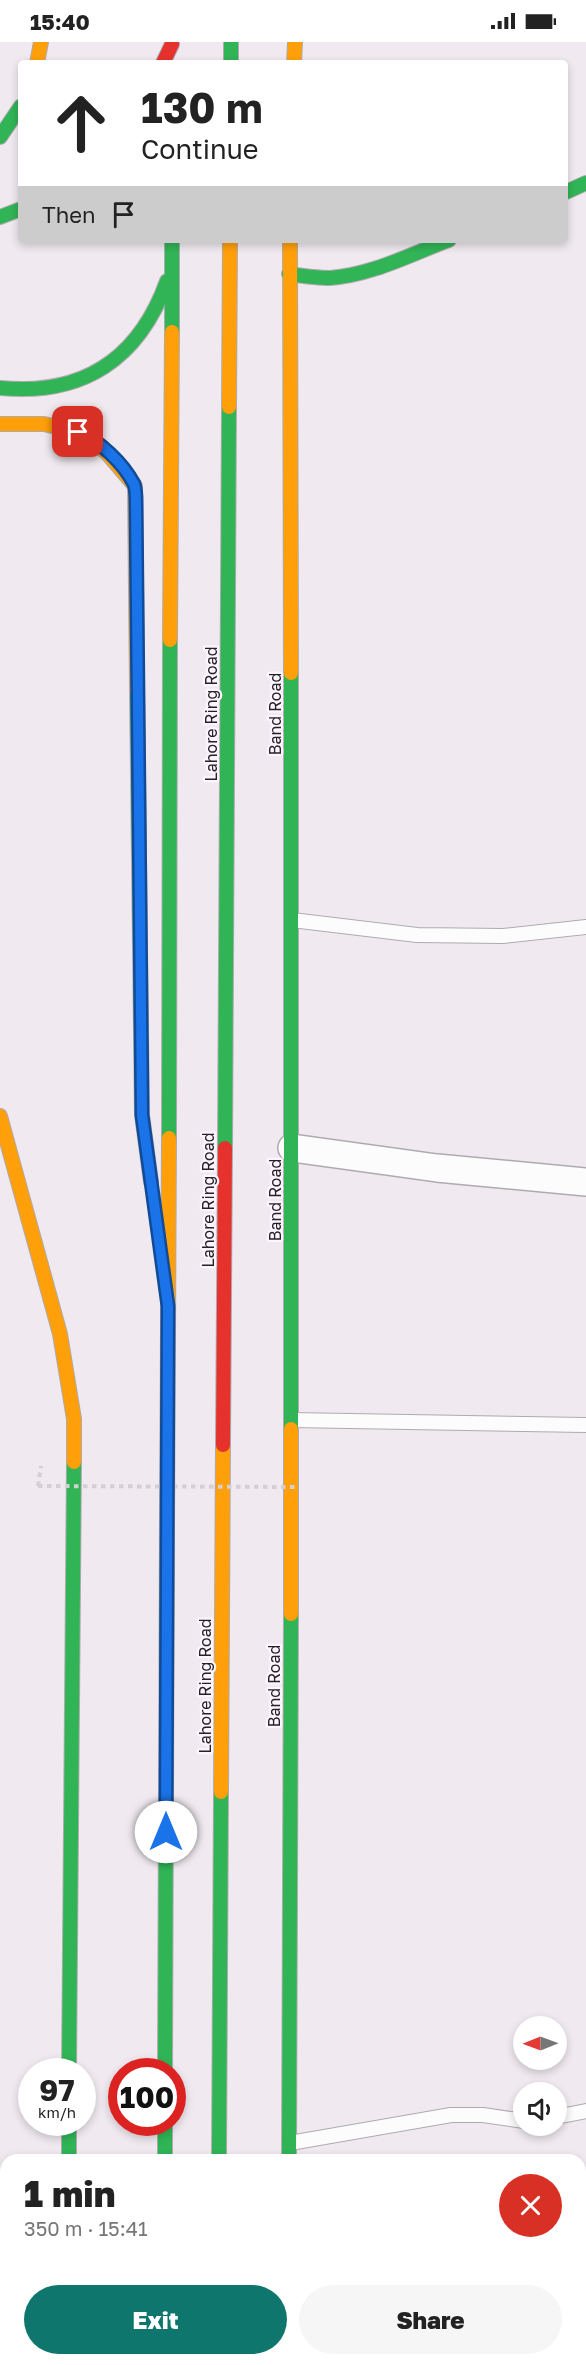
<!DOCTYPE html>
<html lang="en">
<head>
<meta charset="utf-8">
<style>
  :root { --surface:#fff; --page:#f6f6f6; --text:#222; --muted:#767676; --accent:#0f766e }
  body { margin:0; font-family:"Golos Text",sans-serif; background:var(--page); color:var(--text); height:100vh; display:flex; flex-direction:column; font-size:22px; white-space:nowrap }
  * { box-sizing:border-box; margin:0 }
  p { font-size:20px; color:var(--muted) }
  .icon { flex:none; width:33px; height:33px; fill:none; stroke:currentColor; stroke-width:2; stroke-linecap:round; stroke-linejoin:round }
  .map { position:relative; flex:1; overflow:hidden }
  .side { position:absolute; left:0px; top:2112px; width:586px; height:212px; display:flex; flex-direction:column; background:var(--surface); border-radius:18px 18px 0 0; box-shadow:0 3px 9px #0003 }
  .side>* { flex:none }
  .banner { position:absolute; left:18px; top:18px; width:550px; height:183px; border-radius:6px; box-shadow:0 3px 9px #0003; background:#fff; color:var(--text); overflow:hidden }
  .needle { width:39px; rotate:269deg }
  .tools { position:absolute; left:513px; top:1974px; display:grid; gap:12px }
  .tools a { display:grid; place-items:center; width:54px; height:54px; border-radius:50%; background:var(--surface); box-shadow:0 3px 9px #0003; font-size:30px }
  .speed { position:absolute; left:18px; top:2016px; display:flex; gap:12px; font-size:30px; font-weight:700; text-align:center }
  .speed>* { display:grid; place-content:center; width:78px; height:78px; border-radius:50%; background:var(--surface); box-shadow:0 3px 9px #0003; line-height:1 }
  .speed small { font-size:15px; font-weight:400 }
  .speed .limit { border:9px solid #d22; background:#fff; color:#111 }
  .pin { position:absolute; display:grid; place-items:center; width:51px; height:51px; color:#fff; margin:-26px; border-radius:12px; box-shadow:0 3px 9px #0006 }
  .me { position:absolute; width:66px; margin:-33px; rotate:0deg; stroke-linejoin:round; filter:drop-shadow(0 0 4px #0008) }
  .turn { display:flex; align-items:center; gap:21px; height:126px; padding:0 24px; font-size:27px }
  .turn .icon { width:78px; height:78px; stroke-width:2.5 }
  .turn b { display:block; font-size:42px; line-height:51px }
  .then { display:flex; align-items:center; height:57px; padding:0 24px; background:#0003; gap:12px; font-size:22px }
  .round { display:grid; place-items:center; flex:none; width:63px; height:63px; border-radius:32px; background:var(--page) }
  .headline { display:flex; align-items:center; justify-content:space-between; height:102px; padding:0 24px }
  h1 { font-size:36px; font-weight:800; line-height:45px }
  .primary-button { display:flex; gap:12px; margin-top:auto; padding:12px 24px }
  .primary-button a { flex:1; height:69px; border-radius:36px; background:var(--accent); color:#fff; font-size:24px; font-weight:800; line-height:69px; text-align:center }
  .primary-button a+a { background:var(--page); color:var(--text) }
  .status { display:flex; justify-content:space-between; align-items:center; height:42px; padding:0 30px; background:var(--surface); direction:ltr }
  .status svg { height:16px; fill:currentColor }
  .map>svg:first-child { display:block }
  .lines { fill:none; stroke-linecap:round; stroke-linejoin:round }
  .lane-casing { stroke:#afaab0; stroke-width:16 }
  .street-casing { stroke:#afaab0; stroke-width:30 }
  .fast-casing { stroke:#afaab0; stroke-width:16 }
  .slow-casing { stroke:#afaab0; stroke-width:16 }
  .jam-casing { stroke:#afaab0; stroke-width:16 }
  .path { stroke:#d2d0d2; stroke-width:4; stroke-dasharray:4.5 4.5; stroke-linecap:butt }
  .lane { stroke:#fdfcfd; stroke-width:14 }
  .street { stroke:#fdfcfd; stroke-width:27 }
  .fast { stroke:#30b455; stroke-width:14 }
  .slow { stroke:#ff9f0a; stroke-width:14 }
  .jam { stroke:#e5322d; stroke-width:14 }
  .path-bridge { stroke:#d2d0d2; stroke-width:4; stroke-dasharray:4.5 4.5; stroke-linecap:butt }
  .route-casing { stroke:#114b97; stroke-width:15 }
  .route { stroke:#1a73e8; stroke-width:10 }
  .labels { text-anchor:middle; stroke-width:4.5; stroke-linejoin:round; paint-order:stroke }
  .street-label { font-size:16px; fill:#262126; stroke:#fdf5fe }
</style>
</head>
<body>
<div class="status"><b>15:40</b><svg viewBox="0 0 49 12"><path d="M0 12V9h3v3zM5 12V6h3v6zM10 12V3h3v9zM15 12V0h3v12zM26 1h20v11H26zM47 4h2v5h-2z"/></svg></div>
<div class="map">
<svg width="586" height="2323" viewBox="0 0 586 2323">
  <rect width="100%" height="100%" fill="#f0eaf0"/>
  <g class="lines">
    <g class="lane-casing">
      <path id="lane" d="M292 878 417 893 503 894 586 885
        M291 1378 586 1383
        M556 2075 586 2069
        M290 2101 451 2073H483L524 2079"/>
    </g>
    <g class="street-casing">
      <path id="street" d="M292 1106 437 1126 586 1140"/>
    </g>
    <g class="fast-casing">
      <path id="fast" d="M231 0V21
        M0 95 21 64
        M566 150 586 141
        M0 175 21 167
        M289 232C303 234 317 236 330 236 372 233 411 212 449 198
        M172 290V198
        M0 346C83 354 139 317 167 239
        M291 631V1387
        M137 649 142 1073 151 1140
        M169 1096 170 598
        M225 1106 229 365
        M69 2030 74 1420
        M165 2030 167 1482
        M69 2080V2118
        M165 2080V2118
        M219 2118 221 1750
        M289 2118 291 1572
        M67 2318V2323"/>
    </g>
    <g class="slow-casing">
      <path id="slow" d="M37 21 41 0
        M294 21 295 0
        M290 198 291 631
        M229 365 230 198
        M0 382H44L78 390 106 410 135 444 137 649
        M170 598 172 290
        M0 1074 60 1292 74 1377V1420
        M167 1482 169 1096
        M291 1572V1387
        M221 1750 223 1403
        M164 2318V2323
        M218 2318V2323
        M288 2318V2323"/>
    </g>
    <g class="jam-casing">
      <path id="jam" d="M163 21 172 2
        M223 1403 225 1106"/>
    </g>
    <path class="path" d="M38 1444 41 1424"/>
    <use href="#lane" class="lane"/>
    <use href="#street" class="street"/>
    <use href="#fast" class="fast"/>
    <use href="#slow" class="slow"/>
    <use href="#jam" class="jam"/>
    <path class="path-bridge" d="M38 1444 297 1445"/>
  </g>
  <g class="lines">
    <g class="route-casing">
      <path id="route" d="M78 390C99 398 123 421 134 442 136 447 136 455 136 461L142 1073 168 1264 166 1790"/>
    </g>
    <use href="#route" class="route"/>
  </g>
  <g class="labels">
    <g class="street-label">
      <text transform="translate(211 672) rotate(-90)" y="6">Lahore Ring Road</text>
      <text transform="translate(275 672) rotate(-90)" y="6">Band Road</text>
      <text transform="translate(208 1158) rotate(-90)" y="6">Lahore Ring Road</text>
      <text transform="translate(275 1158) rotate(-90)" y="6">Band Road</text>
      <text transform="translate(205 1644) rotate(-90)" y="6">Lahore Ring Road</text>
      <text transform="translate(274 1644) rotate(-90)" y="6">Band Road</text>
    </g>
  </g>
</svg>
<div class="tools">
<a><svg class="needle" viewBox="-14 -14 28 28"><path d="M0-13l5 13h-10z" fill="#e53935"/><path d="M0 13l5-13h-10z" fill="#767676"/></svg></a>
<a><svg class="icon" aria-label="sound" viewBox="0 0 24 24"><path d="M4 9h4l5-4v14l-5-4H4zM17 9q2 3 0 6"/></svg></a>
</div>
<div class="speed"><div>97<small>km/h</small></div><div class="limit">100</div></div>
<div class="pin" style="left:78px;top:390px;background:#d93025"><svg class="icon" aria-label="arrive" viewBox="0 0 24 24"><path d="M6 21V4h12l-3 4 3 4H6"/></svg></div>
<svg class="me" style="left:166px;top:1790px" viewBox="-20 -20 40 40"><circle r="19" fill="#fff"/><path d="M0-13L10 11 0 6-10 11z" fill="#1a73e8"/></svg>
<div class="banner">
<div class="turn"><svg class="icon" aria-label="ahead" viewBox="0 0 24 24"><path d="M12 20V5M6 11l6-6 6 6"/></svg><div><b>130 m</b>Continue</div></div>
<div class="then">Then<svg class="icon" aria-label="arrive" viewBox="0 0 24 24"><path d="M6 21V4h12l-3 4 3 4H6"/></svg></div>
</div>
<section class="side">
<div class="headline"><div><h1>1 min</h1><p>350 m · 15:41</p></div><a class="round" style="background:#d93025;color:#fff"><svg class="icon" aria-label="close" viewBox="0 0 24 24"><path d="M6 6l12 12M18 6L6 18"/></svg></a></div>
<div class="primary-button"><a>Exit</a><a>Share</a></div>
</section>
</div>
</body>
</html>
